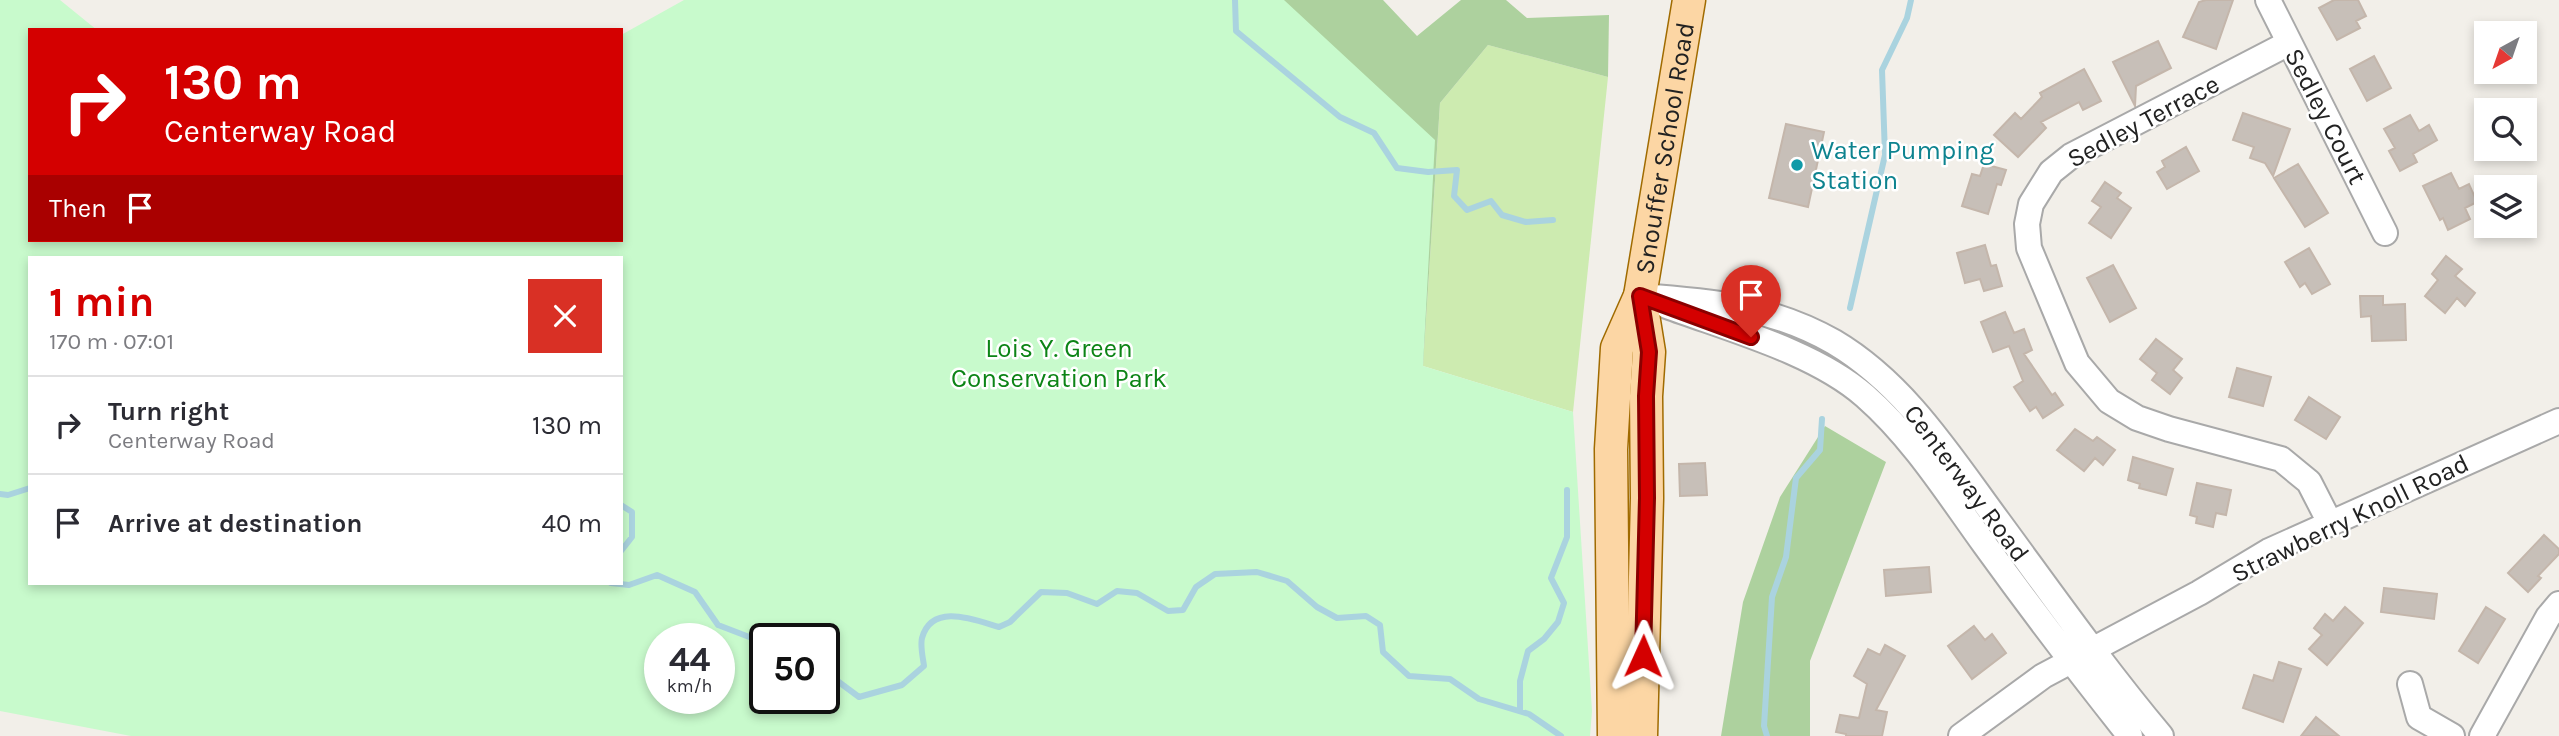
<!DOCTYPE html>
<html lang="en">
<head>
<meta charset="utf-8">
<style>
  :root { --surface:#fff; --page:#f7f7f7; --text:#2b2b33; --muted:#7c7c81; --line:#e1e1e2; --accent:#d40000 }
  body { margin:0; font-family:Karla,sans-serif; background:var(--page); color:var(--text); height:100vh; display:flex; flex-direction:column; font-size:26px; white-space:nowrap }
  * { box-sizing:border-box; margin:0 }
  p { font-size:23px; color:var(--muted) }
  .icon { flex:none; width:38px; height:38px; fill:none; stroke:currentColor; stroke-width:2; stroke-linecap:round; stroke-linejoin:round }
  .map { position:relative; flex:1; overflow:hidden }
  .drawer { position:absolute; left:28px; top:256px; width:595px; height:329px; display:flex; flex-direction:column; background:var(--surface); border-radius:0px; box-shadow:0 4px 10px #0003 }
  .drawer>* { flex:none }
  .top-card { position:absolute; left:28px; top:28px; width:595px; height:214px; border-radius:0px; box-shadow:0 4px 10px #0003; background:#d40000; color:#fff; overflow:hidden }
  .needle { width:46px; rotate:220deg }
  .tools { position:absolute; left:2474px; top:21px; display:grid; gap:14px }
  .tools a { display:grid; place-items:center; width:63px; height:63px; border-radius:0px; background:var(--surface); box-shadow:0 4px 10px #0003; font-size:35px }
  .speed { position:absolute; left:644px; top:623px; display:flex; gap:14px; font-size:35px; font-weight:700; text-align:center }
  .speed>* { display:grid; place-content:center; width:91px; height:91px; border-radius:50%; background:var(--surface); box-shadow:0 4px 10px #0003; line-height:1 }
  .speed small { font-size:18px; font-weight:400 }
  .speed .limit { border:4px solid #111; border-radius:10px; background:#fff; color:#111 }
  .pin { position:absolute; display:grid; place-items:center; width:60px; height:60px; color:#fff; margin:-72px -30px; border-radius:50% 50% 50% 0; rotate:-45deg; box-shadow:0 0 7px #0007 }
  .pin .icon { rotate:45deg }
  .me { position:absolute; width:77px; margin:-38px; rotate:1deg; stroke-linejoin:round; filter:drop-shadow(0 0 5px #0008) }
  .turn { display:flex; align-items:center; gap:24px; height:147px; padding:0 21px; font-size:32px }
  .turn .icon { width:91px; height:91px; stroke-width:2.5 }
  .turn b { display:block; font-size:49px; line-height:60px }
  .then { display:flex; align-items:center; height:66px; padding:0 21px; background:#0003; gap:14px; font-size:26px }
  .round { display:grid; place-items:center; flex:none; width:74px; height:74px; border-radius:0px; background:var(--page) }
  .head { display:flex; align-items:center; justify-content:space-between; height:119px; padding:0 21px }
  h1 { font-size:42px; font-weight:700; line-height:52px; color:var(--accent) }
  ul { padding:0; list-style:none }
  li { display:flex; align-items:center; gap:21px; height:98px; padding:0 21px; border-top:2px solid var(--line) }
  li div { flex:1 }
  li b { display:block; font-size:26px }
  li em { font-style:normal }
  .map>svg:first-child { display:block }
  .grass { fill:#cdebb0 }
  .forest { fill:#add19e }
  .park { fill:#c8facc; fill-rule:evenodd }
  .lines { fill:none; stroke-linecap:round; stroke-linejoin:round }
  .stream { stroke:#aad3df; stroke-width:6 }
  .building { fill:#c7bfb8; stroke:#c4b6ab; stroke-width:2 }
  .minor-casing { stroke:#a9a9a9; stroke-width:28 }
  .major-casing { stroke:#a06b00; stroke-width:35 }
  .minor { stroke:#fff; stroke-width:24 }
  .major { stroke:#fcd6a4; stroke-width:32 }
  .route-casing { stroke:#8a0000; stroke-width:18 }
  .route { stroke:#d40000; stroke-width:12 }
  .culture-dot { fill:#0f9aa8; stroke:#fff; stroke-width:2.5 }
  .labels { text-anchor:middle; stroke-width:5; stroke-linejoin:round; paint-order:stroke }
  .street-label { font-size:26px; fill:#222; stroke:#fff }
  .culture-label { font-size:26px; fill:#0d838f; stroke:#fff; text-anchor:start }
  .park-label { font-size:26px; fill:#0c8416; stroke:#fff }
</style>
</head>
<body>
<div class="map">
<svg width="2559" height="736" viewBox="0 0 2559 736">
  <rect width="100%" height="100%" fill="#f2efe9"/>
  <path class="grass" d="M1488 45 1608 77 1573 412 1423 366 1440 103Z"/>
  <path class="forest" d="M973 0H1383L1417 36 1461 0H1506L1527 18 1609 15 1608 77 1488 45 1440 103 1423 366Z
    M1825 426 1886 462 1810 661V736H1721L1743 602 1780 497Z"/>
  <path class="park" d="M0 0H60L97 30H30V240H621V35L684 0H1284L1435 140 1423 366 1573 412 1592 711 1590 736H131L0 711ZM30 257H621V583H30ZM660 639H719V698H660ZM765 639H824V698H765Z"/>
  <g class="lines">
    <path class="stream" d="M1235 0 1236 31 1340 117 1374 133 1397 168 1428 172 1457 170 1454 196 1467 210 1491 201 1502 215 1526 222 1553 220
      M1850 308 1885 155 1882 70 1907 18 1911 0
      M0 494 8 495 30 488
      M621 505 632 512V537L621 551
      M611 583 629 585 657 575 695 592 718 625 765 643
      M824 671 859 697 902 685 924 666C923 658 920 646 922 638 932 602 975 620 999 627L1010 622 1041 592 1067 593 1097 604 1117 591 1137 593 1168 611 1183 610 1196 587 1215 574 1257 572 1287 581 1317 607 1337 618 1366 616 1380 625 1383 652 1409 676 1450 679 1479 699 1529 714 1561 736
      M1520 711V681L1528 651 1544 639 1558 622 1564 603 1551 578 1567 537V490
      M1767 736 1764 726 1772 597 1786 557 1796 478 1820 450 1822 419"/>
  </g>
  <path class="building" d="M2206 0H2233L2216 49 2183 37 2199 2Z
    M2334 0H2358L2366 16 2356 21 2360 28 2337 40 2319 8Z
    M2158 41 2171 68 2136 86 2135 106 2113 62Z
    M2374 56 2391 88 2367 101 2350 69Z
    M2084 69 2101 101 2083 110 2079 102 2041 122 2046 128 2018 157 1994 135 2015 113 2021 119 2042 97 2040 93Z
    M2243 113 2290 129 2273 176 2265 163 2250 158 2254 147 2233 140Z
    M2410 115 2419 131 2429 125 2437 140 2413 154 2417 162 2400 171 2389 151 2395 148 2384 129Z
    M1786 124 1824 132 1808 207 1769 198Z
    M2186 147 2199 171 2167 189 2157 172 2165 167 2162 161Z
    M1984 164 2006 170 2001 185 1997 184 1988 214 1962 206 1972 174 1980 176Z
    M2298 164 2328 213 2305 227 2274 178Z
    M2451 173 2459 189 2469 184 2477 202 2465 208 2470 219 2448 230 2443 218 2440 220 2423 186Z
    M2105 182 2121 193 2117 198 2131 208 2111 238 2089 223 2101 207 2092 201Z
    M1985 245 1991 266 1996 265 2002 286 1984 291 1980 279 1965 283 1957 253Z
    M2309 248 2330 284 2312 294 2305 283 2300 287 2285 262Z
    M2446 256 2462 269 2455 276 2475 293 2465 306 2457 298 2445 313 2425 296 2438 280 2432 274Z
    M2113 265 2136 308 2110 322 2087 278Z
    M2360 296H2383V305L2405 304 2406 340 2372 341 2371 316 2361 317Z
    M2005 312 2014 333 2024 329 2032 350 2024 354 2052 395 2055 393 2063 405 2043 418 2036 407 2030 411 2014 387 2023 381 2009 346 1993 352 1981 322Z
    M2156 339 2182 359 2173 370 2182 378 2170 394 2152 380 2157 373 2140 359Z
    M2237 368 2271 377 2263 406 2229 397Z
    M2309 397 2340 417 2326 439 2295 420Z
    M2075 429 2093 441 2097 437 2115 450 2103 465 2095 458 2084 471 2057 450Z
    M2133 457 2173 469 2166 495 2139 488 2140 484 2128 480Z
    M1705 463 1707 495 1680 496 1679 464Z
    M2197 483 2231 490 2226 515 2216 513 2213 527 2196 523 2197 517 2190 515Z
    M2544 535 2559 549V554L2538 576 2541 578 2528 592 2508 573Z
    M1929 567 1931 592 1886 596 1884 570Z
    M2384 588 2437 594 2434 619 2381 612Z
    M2345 607 2363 623 2327 665 2309 649 2322 635 2314 628 2325 614 2333 621Z
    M2486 607 2505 619 2478 663 2459 651Z
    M1974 626 1985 640 1992 634 2006 653 1972 679 1948 646Z
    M1885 645 1905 656 1876 710 1887 712 1882 736H1846V734L1836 732 1840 715 1859 718 1867 684 1854 676 1868 649 1880 655Z
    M2279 662 2301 669 2283 722 2243 708 2254 675 2273 681Z
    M2316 717 2339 736H2301Z"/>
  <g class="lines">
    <g class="minor-casing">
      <path id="minor" d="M2268 0 2385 233
        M2289 43 2071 156 2051 172 2031 204 2027 224 2029 248 2077 363 2109 401 2137 418 2169 429 2281 459 2309 482 2330 523
        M1640 296C1710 301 1771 306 1834 342 1905 384 1950 456 1998 521 2051 593 2103 667 2161 736
        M1667 306C1729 329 1815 352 1865 396 1913 438 1948 494 1985 545 2032 610 2080 673 2130 736
        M2410 684 2419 717 2452 736
        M1961 736 2043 676 2199 593 2269 551 2559 421
        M2482 736 2548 617 2559 604"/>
    </g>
    <g class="major-casing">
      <g id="major">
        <path d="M1640 296 1649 352 1646 396 1647 498 1641 736"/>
        <path id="s1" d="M1614 736 1611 449 1617 348 1640 296 1689 0"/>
      </g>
    </g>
    <use href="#minor" class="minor"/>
    <use href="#major" class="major"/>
  </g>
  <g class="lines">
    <g class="route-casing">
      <path id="route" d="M1643 656 1647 498 1646 396 1649 352 1640 296 1751 337"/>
    </g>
    <use href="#route" class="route"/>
  </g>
  <circle class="culture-dot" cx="1797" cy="165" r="7"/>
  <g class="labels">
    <g class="street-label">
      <text transform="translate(2326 116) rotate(63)" y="9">Sedley Court</text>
      <text transform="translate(2143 121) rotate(-28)" y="9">Sedley Terrace</text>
      <text dy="9" stroke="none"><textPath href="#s1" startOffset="595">Snouffer School Road</textPath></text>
      <text transform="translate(1967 483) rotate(53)" y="9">Centerway Road</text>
      <text transform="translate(2350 518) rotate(-26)" y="9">Strawberry Knoll Road</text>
    </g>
    <g class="culture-label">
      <text x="1811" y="159">Water Pumping<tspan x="1811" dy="30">Station</tspan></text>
    </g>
    <g class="park-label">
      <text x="1059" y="357">Lois Y. Green<tspan x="1059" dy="30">Conservation Park</tspan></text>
    </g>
  </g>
</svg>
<div class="tools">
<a><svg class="needle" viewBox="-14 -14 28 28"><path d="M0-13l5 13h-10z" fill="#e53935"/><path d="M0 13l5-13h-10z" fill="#7c7c81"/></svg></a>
<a><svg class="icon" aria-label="search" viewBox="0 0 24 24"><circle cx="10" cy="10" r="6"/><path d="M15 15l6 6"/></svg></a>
<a><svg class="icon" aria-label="layers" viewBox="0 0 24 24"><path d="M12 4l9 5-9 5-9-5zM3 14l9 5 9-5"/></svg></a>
</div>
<div class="speed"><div>44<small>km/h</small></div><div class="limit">50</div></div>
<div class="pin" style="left:1751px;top:337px;background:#d93025"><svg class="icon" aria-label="arrive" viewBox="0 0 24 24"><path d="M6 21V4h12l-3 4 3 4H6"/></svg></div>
<svg class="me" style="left:1643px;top:656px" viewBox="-20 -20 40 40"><path d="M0-17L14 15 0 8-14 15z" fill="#d40000" stroke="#fff" stroke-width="4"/></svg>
<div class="top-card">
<div class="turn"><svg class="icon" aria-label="right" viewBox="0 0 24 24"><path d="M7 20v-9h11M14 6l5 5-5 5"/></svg><div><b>130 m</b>Centerway Road</div></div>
<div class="then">Then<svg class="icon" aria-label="arrive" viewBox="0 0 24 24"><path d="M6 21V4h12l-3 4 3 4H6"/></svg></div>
</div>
<section class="drawer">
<div class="head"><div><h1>1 min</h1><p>170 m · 07:01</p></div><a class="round" style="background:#d93025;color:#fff"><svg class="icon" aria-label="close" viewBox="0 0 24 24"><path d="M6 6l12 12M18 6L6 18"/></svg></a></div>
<ul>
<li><svg class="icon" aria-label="right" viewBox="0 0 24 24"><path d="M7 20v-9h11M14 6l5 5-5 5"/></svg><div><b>Turn right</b><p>Centerway Road</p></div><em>130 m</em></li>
<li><svg class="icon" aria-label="arrive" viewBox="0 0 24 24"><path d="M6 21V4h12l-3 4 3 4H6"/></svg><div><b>Arrive at destination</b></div><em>40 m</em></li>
</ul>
</section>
</div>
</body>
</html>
